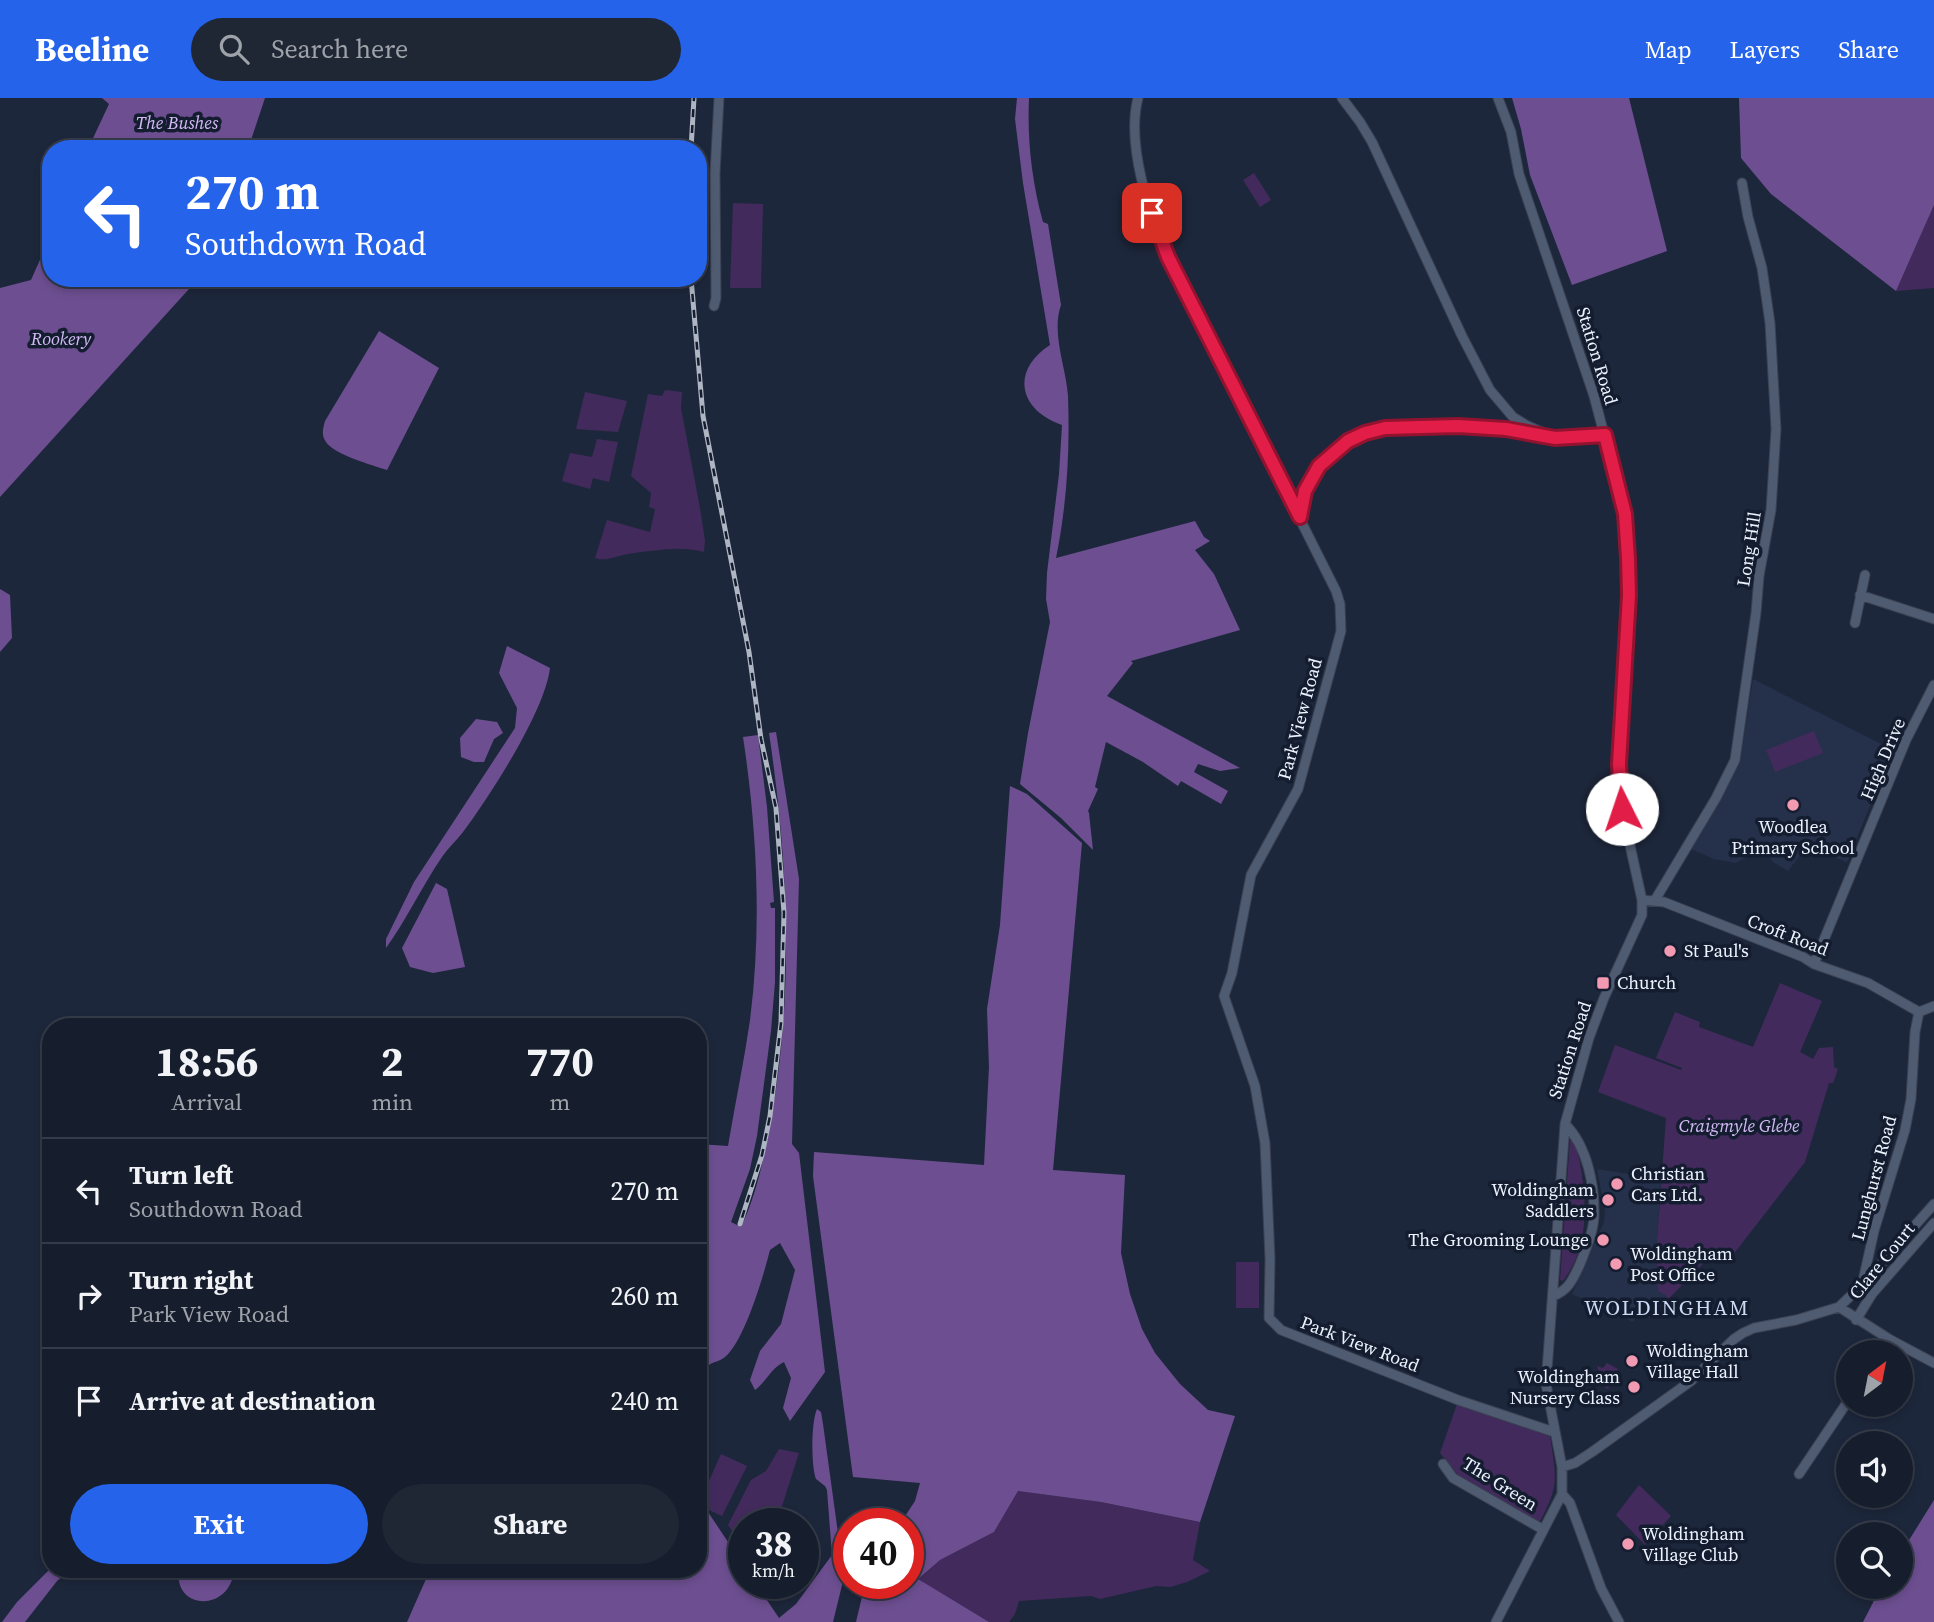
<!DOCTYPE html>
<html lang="en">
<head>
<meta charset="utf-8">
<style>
  :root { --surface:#161d2c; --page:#1f2634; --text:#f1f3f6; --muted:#9ea2a9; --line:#353b48; --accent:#2563eb }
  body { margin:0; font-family:"Source Serif 4",serif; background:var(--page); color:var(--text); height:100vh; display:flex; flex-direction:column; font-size:26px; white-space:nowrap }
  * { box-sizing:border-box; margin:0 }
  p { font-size:23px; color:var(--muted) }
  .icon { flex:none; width:38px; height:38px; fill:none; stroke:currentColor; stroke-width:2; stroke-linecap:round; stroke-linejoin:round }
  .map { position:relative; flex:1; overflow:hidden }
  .sheet { position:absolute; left:42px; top:920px; width:665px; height:560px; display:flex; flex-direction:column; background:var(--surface); border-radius:28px; box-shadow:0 4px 10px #0003,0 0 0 2px var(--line) }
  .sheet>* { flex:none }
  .top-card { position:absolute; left:42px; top:42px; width:665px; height:147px; border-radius:28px; box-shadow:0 4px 10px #0003,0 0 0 2px var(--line); background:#2563eb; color:#fff; overflow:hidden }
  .needle { width:46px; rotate:32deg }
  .tools { position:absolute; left:1836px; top:1242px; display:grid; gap:14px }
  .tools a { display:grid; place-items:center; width:77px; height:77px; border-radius:50%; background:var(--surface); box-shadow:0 4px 10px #0003,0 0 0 2px var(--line); font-size:35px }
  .speed { position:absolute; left:728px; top:1410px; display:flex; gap:14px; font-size:35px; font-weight:700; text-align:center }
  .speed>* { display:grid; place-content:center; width:91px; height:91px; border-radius:50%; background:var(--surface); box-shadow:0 4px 10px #0003,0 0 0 2px var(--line); line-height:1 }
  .speed small { font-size:18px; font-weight:400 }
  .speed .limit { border:10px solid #d22; background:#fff; color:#111 }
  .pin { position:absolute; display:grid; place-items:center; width:60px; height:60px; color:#fff; margin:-30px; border-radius:14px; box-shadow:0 4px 10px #0006 }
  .me { position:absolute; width:77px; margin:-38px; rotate:356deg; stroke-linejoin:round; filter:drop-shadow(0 0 5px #0008) }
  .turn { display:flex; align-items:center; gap:24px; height:147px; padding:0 28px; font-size:32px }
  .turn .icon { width:91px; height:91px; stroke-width:2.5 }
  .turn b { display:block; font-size:49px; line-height:60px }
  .eta { display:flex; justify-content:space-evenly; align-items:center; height:119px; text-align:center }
  .eta b { font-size:42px; font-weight:700; line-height:49px }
  .primary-button { display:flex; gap:14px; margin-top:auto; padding:14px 28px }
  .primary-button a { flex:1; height:80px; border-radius:42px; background:var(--accent); color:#fff; font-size:28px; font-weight:700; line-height:80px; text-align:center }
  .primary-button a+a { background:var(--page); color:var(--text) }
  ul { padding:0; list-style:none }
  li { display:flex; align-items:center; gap:21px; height:105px; padding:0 28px; border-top:2px solid var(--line) }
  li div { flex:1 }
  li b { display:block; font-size:26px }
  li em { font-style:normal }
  header { display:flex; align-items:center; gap:42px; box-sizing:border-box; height:98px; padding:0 35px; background:var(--accent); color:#fff }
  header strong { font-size:33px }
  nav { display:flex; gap:38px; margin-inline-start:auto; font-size:24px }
  .search { width:490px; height:63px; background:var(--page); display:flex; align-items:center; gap:18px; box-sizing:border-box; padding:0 24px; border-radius:38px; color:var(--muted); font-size:26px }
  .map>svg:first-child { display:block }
  .built { fill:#25314a }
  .green { fill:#422b5c }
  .forest { fill:#6d4f91 }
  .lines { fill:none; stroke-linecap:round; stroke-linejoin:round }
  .minor-casing { stroke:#3a4152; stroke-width:11 }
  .minor { stroke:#4f5b71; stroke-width:9 }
  .rail-casing { stroke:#afb6c3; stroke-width:5 }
  .rail { stroke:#141d30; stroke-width:2.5; stroke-dasharray:8; stroke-linecap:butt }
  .route-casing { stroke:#92132f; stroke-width:18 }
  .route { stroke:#e11d48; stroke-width:12 }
  .poi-dot { fill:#f19ab2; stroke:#141d30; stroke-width:2.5 }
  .labels { text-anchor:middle; stroke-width:7; stroke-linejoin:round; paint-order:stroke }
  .park-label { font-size:18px; font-style:italic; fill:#d3bbf4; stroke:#141d30 }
  .street-label { font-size:18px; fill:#edf3fe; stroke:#141d30 }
  .poi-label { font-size:18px; fill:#edf3fe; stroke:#141d30; text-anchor:start }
  .quarter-label { font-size:21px; letter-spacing:2px; fill:#ccdaf4; stroke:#141d30 }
</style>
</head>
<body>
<header>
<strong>Beeline</strong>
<div class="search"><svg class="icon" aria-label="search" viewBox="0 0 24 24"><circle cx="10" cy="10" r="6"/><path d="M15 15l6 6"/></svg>Search here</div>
<nav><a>Map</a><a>Layers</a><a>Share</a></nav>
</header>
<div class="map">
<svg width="1934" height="1524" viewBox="0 0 1934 1524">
  <rect width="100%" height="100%" fill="#1d273b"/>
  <path class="built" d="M1753 581 1893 652 1847 764 1806 749 1788 773 1773 764 1762 751 1736 765 1714 761 1691 751 1740 665Z
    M1597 1071 1661 1081 1656 1157 1658 1193 1668 1197 1647 1217 1639 1212 1633 1224 1572 1196 1604 1124 1605 1113Z"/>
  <path class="green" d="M1254 75 1271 102 1260 109 1243 82Z
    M733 105 763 106 761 190H730Z
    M1934 107V190L1896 193Z
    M665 292 682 294 681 310 700 410 705 443 704 454C681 447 651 453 627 456 617 458 605 464 595 460L607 422 650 434 655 411 649 409 651 395 631 378 648 296 662 298Z
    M585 294 627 303 618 334 576 331Z
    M597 341 618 344 609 384 593 380 590 391 562 383 570 355 592 359Z
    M1814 633 1823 655 1775 674 1766 652Z
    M1780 885 1822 903 1800 954 1813 961 1819 950 1833 949 1834 969 1838 971 1833 985H1829L1805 1064 1729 1162 1714 1154 1650 1220 1647 1217 1667 1198 1658 1193 1656 1157 1666 1020 1598 994 1615 947 1681 972 1682 970 1656 960 1675 914 1700 924 1699 929 1753 949Z
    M1570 1042C1579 1049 1580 1066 1582 1077 1587 1113 1587 1152 1563 1183L1560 1182Z
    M1236 1164H1259V1210H1236Z
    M1607 1265 1618 1271 1608 1291 1603 1288 1597 1268 1603 1270Z
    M1457 1306 1545 1334 1550 1338C1556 1379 1560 1387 1539 1425L1458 1377 1440 1355Z
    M779 1351 799 1355 782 1408 785 1421 782 1426H744V1450L728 1427 751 1382 766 1373Z
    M721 1356 747 1368 722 1418 698 1407Z
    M1639 1387 1671 1418 1645 1447 1616 1417Z
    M1018 1393 1101 1404 1200 1424 1193 1462 1210 1473 1187 1484 1170 1489 1156 1488 1100 1501 1091 1498 1019 1503 1015 1516 1009 1524H989L917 1481 940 1462 994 1434Z"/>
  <path class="forest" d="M102 0H265L248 51H88L109 6Z
    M1017 0H1029C1027 42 1032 84 1043 124L1048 126 1061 207C1051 235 1066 269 1068 298 1070 353 1067 406 1056 460L1195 423 1204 439 1210 443 1195 452 1214 476 1240 532 1131 563 1133 565 1107 598 1240 670 1220 673 1198 666 1194 674 1228 693 1221 706 1181 683 1178 688 1143 664 1106 644 1095 689 1098 691 1088 713 1089 715 1093 752 1061 720 1020 686 1028 635 1050 524 1046 501 1047 475 1059 376 1062 327C1019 312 1010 273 1050 247L1023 85 1015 21Z
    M1512 0H1629L1667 153 1572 187 1530 77 1521 31Z
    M1739 0H1934V107L1896 193 1771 96 1741 60Z
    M51 137V180H199L0 399V190L31 182Z
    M379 233 439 270 387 372C372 367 335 357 326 344 321 337 323 331 325 323Z
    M0 491 10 497 12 540 0 554Z
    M507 548 550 570C545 613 490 698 463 734 456 743 448 750 442 759 422 788 407 821 386 850V841L414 784 515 630 517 610 499 575Z
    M476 621 497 624 503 635 494 641 484 664H474L461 659 460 640Z
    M776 634 799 781 792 1046 799 1055 825 1274 790 1323 783 1310 791 1280 784 1264C771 1270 767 1283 755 1292L750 1282 760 1253 781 1226 795 1172 780 1145 770 1152C763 1179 747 1234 729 1255 716 1270 710 1256 698 1284V1046L728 1048C735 1006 744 964 750 922 762 829 757 731 743 639L758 637 767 709 774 804 770 805 771 810H775V884L771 933 757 1038 750 1071 731 1124 741 1129C758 1094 765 1054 772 1016 794 890 788 762 769 635Z
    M1010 688 1027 696 1082 745 1053 1072 1125 1077 1121 1155 1130 1196 1142 1231 1155 1255 1180 1286 1208 1312 1235 1318 1200 1424 1101 1404 1018 1393 994 1434 940 1462 918 1481 989 1524H856L865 1486H908V1426H900L915 1403 920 1385 853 1379 813 1078 814 1054 984 1067 989 969 987 911 1000 827Z
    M436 785 447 791 465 869 433 875 410 869 402 850Z
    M817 1311 821 1314 823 1326 844 1479 833 1524H407L430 1472H698V1403L706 1411 744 1468V1486H756L779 1520 796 1506 832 1457 827 1392 825 1388 816 1381C811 1367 811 1325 817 1311Z
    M1934 1402V1524H1863L1881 1489H1900L1901 1455Z
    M51 1470 70 1472 57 1483 25 1524H2L17 1504Z
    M179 1472H234C230 1515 173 1512 179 1472Z"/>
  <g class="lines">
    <g class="minor-casing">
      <path id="minor" d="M1138 0C1127 42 1146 104 1161 144L1336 493 1340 506 1341 533 1298 691 1251 777 1232 875 1224 898 1255 988 1265 1045 1270 1161 1269 1220 1281 1232 1458 1302 1554 1334
        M1342 0 1360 24 1372 44 1462 238 1490 292 1513 319 1526 327 1555 340
        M714 208 716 200 715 75 719 0
        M1550 339 1605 337
        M1300 419C1302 410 1302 401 1305 393 1316 360 1349 337 1381 331 1397 328 1414 329 1430 329 1466 328 1501 330 1537 337
        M1860 497 1934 521
        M1855 525 1865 477
        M1642 802 1664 804 1803 859 1814 866 1868 885 1919 914
        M1655 802 1716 700 1735 662 1756 515 1759 478 1771 412 1776 331 1770 225 1762 170 1748 119 1742 85
        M1814 866 1906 642 1934 587
        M1863 1183 1874 1133 1905 1032 1911 1001 1915 934 1919 914 1934 908
        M1553 1198C1569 1192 1573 1181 1580 1166 1586 1151 1593 1135 1594 1119 1595 1087 1587 1048 1565 1026
        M1839 1209 1889 1241 1934 1265
        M1856 1222 1872 1196 1934 1125
        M1880 1255 1889 1241
        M1443 1366 1453 1380 1542 1431
        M1562 1369 1575 1365 1592 1354 1691 1283 1734 1241 1743 1235 1754 1230 1796 1222 1839 1209 1863 1186 1934 1106
        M1799 1376 1848 1303
        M1562 1396 1570 1405 1601 1490 1619 1524
        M1496 1524 1562 1396V1369L1546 1286 1565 1026 1589 940 1604 900 1642 817V802L1622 711 1619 689 1629 497 1625 416 1594 298 1519 76 1511 34 1498 0"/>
    </g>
    <use href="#minor" class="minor"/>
    <g class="rail-casing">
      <path id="rail" d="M691 51 694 0
        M691 180 703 318 749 554 761 641 776 710 784 815 781 925 770 1018 762 1057 740 1126"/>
    </g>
    <use href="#rail" class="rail"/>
  </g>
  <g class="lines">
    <g class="route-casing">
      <path id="route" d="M1152 115 1168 159 1300 419 1305 393 1319 368 1348 343 1365 335 1385 330 1458 328 1506 331 1555 340 1605 337 1625 416 1628 460 1629 497 1619 666 1622 711"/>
    </g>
    <use href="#route" class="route"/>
  </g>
  <g class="poi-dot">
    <circle cx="1793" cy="707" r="7"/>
    <circle cx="1670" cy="853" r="7"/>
    <rect x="1596" y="878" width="14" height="14" rx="3.5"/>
    <circle cx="1617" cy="1086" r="7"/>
    <circle cx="1608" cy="1102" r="7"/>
    <circle cx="1603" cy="1142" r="7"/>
    <circle cx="1616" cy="1166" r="7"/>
    <circle cx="1632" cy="1263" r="7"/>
    <circle cx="1634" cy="1289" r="7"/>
    <circle cx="1628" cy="1446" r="7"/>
  </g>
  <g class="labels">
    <g class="park-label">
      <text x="177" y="31">The Bushes</text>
      <text x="61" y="247">Rookery</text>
      <text x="1739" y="1034">Craigmyle Glebe</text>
    </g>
    <g class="street-label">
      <text transform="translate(1597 258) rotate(73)" y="6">Station Road</text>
      <text transform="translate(1749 451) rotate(-81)" y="6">Long Hill</text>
      <text transform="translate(1300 621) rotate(-75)" y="6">Park View Road</text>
      <text transform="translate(1883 661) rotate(-67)" y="6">High Drive</text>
      <text transform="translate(1788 837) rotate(21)" y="6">Croft Road</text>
      <text transform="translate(1570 952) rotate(-72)" y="6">Station Road</text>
      <text transform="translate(1874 1080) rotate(-75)" y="6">Lunghurst Road</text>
      <text transform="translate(1882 1163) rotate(-51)" y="6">Clare Court</text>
      <text transform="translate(1360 1246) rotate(21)" y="6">Park View Road</text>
      <text transform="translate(1500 1386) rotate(32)" y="6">The Green</text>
    </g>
    <g class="poi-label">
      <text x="1793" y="735" text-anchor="middle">Woodlea<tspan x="1793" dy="21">Primary School</tspan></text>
      <text x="1684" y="859">St Paul's</text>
      <text x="1617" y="891">Church</text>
      <text x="1631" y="1082">Christian<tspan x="1631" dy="21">Cars Ltd.</tspan></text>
      <text x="1594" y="1098" text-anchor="end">Woldingham<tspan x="1594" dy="21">Saddlers</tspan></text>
      <text x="1589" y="1148" text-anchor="end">The Grooming Lounge</text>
      <text x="1630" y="1162">Woldingham<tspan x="1630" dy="21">Post Office</tspan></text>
      <text x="1646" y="1259">Woldingham<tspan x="1646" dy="21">Village Hall</tspan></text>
      <text x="1620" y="1285" text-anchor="end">Woldingham<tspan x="1620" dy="21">Nursery Class</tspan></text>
      <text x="1642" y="1442">Woldingham<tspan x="1642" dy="21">Village Club</tspan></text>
    </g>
    <g class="quarter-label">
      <text x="1667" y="1217">WOLDINGHAM</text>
    </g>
  </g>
</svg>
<div class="tools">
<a><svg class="needle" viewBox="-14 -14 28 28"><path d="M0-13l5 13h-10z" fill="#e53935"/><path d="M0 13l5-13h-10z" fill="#9ea2a9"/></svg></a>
<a><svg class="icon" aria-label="sound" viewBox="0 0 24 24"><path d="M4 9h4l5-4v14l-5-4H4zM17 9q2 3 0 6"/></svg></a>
<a><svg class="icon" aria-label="search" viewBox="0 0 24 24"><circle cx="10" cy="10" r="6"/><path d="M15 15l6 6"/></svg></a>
</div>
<div class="speed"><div>38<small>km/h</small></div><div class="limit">40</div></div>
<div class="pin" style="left:1152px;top:115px;background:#d93025"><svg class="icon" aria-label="arrive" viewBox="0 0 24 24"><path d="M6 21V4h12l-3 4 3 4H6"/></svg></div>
<svg class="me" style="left:1622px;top:711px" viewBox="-20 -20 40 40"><circle r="19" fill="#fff"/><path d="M0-13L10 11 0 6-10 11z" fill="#e11d48"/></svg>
<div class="top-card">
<div class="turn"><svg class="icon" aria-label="left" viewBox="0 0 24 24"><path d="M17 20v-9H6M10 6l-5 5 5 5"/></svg><div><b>270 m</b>Southdown Road</div></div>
</div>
<section class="sheet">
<div class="eta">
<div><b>18:56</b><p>Arrival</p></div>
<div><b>2</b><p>min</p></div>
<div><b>770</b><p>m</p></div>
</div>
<ul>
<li><svg class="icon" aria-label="left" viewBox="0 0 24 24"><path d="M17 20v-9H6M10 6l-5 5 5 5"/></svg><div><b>Turn left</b><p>Southdown Road</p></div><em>270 m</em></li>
<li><svg class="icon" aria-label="right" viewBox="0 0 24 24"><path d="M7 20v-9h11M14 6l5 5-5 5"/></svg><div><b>Turn right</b><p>Park View Road</p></div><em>260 m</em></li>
<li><svg class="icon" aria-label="arrive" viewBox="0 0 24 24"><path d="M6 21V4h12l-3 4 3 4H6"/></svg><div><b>Arrive at destination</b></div><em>240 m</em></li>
</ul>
<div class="primary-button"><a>Exit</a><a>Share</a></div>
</section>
</div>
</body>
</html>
